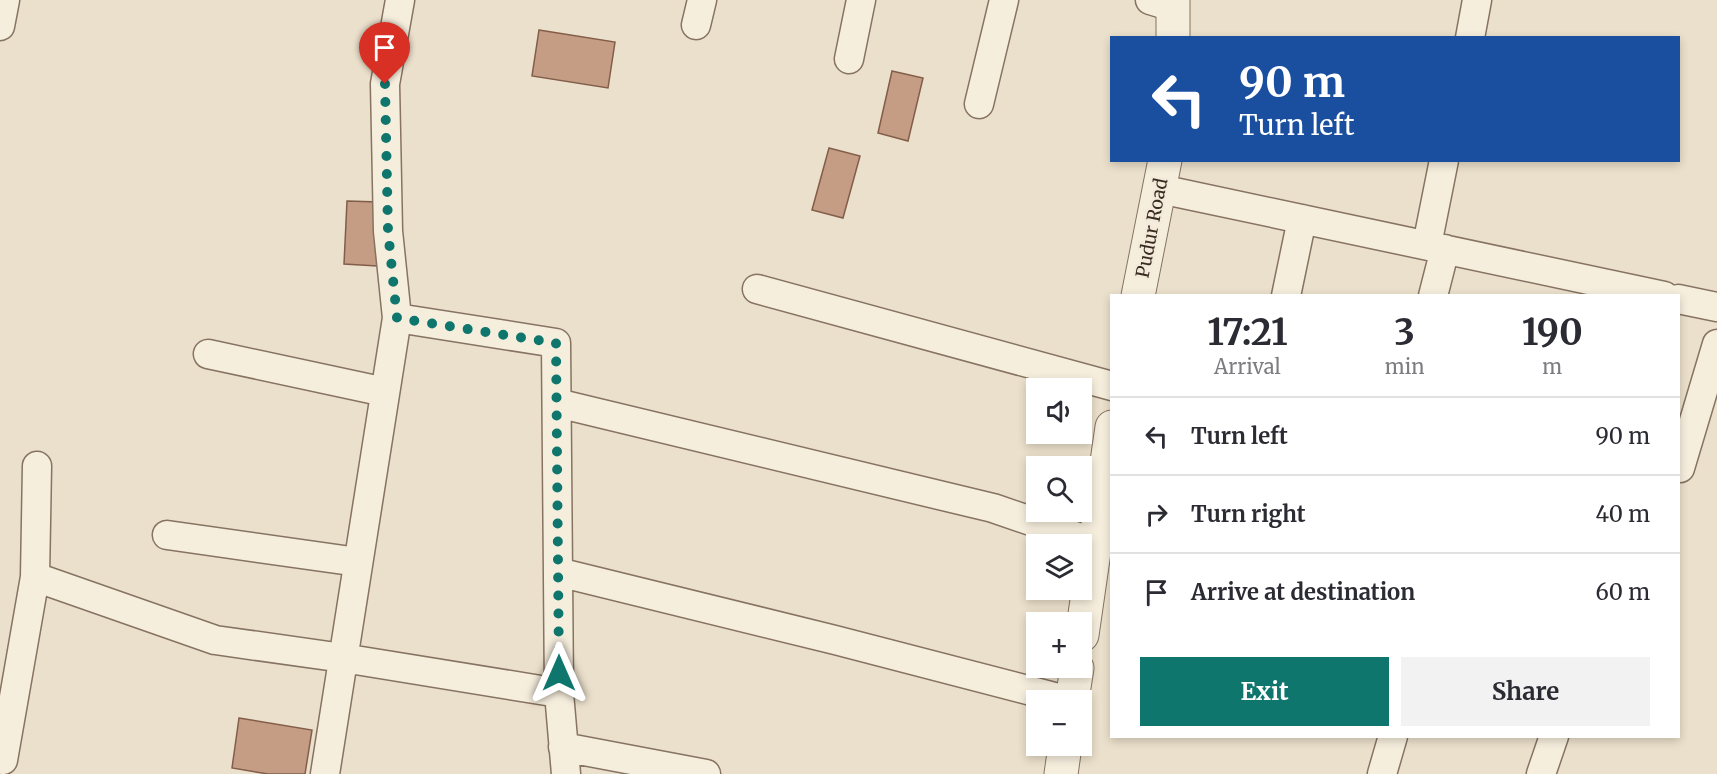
<!DOCTYPE html>
<html lang="en">
<head>
<meta charset="utf-8">
<style>
  :root { --surface:#fff; --page:#f2f2f3; --text:#2b2b33; --muted:#7c7c81; --line:#e1e1e2; --accent:#0f766e }
  body { margin:0; font-family:Merriweather,serif; background:var(--page); color:var(--text); height:100vh; display:flex; flex-direction:column; font-size:22px; white-space:nowrap }
  * { box-sizing:border-box; margin:0 }
  p { font-size:20px; color:var(--muted) }
  .icon { flex:none; width:33px; height:33px; fill:none; stroke:currentColor; stroke-width:2; stroke-linecap:round; stroke-linejoin:round }
  .map { position:relative; flex:1; overflow:hidden }
  .panel { position:absolute; left:1110px; top:294px; width:570px; height:444px; display:flex; flex-direction:column; background:var(--surface); border-radius:0px; box-shadow:0 3px 9px #0003 }
  .panel>* { flex:none }
  .guide { position:absolute; left:1110px; top:36px; width:570px; height:126px; border-radius:0px; box-shadow:0 3px 9px #0003; background:#1a4fa0; color:#fff; overflow:hidden }
  .controls { position:absolute; left:1026px; top:378px; display:grid; gap:12px }
  .controls a { display:grid; place-items:center; width:66px; height:66px; border-radius:0px; background:var(--surface); box-shadow:0 3px 9px #0003; font-size:30px }
  .pin { position:absolute; display:grid; place-items:center; width:51px; height:51px; color:#fff; margin:-62px -26px; border-radius:50% 50% 50% 0; rotate:-45deg; box-shadow:0 0 6px #0007 }
  .pin .icon { rotate:45deg }
  .me { position:absolute; width:66px; margin:-33px; rotate:0deg; stroke-linejoin:round; filter:drop-shadow(0 0 4px #0008) }
  .turn { display:flex; align-items:center; gap:21px; height:126px; padding:0 30px; font-size:27px }
  .turn .icon { width:78px; height:78px; stroke-width:2.5 }
  .turn b { display:block; font-size:42px; line-height:51px }
  .eta { display:flex; justify-content:space-evenly; align-items:center; height:102px; text-align:center }
  .eta b { font-size:36px; font-weight:700; line-height:42px }
  .button { display:flex; gap:12px; margin-top:auto; padding:12px 30px }
  .button a { flex:1; height:69px; border-radius:0px; background:var(--accent); color:#fff; font-size:24px; font-weight:700; line-height:69px; text-align:center }
  .button a+a { background:var(--page); color:var(--text) }
  ul { padding:0; list-style:none }
  li { display:flex; align-items:center; gap:18px; height:78px; padding:0 30px; border-top:2px solid var(--line) }
  li div { flex:1 }
  li b { display:block; font-size:22px }
  li em { font-style:normal }
  .map>svg:first-child { display:block }
  .building { fill:#c59d85; stroke:#825d49; stroke-width:1.5 }
  .lines { fill:none; stroke-linecap:round; stroke-linejoin:round }
  .minor-casing { stroke:#867361; stroke-width:31 }
  .tertiary-casing { stroke:#867361; stroke-width:35 }
  .minor { stroke:#f6eedd; stroke-width:28 }
  .tertiary { stroke:#f6eedd; stroke-width:33 }
  .route { stroke:#0f766e; stroke-width:10; stroke-dasharray:0 18 }
  .labels { text-anchor:middle; stroke-width:5; stroke-linejoin:round; paint-order:stroke }
  .street-label { font-size:18px; fill:#382c22; stroke:#f3eada }
</style>
</head>
<body>
<div class="map">
<svg width="1717" height="774" viewBox="0 0 1717 774">
  <rect width="100%" height="100%" fill="#ebe0cb"/>
  <path class="building" d="M539 30 615 42 608 88 532 76Z
    M892 71 923 78 908 141 878 133Z
    M829 148 860 156 843 218 812 210Z
    M347 201 379 202 377 266 344 264Z
    M239 718 312 730 305 774H268L232 768Z"/>
  <g class="lines">
    <g class="minor-casing">
      <path id="minor" d="M1150 0 1173 7
        M696 25 702 0
        M0 26 5 0
        M1470 38 1477 0
        M849 59 861 0
        M979 104 1004 0
        M1160 189 1664 296
        M1427 245 1444 160
        M757 289 1112 386
        M1286 296 1302 219
        M1433 296 1445 249
        M1678 299 1717 307
        M397 318 556 343 559 693 566 774
        M208 354 385 392
        M557 403 993 508 1095 543
        M1680 468 1717 344
        M167 535 358 562
        M558 572 835 640 1066 700
        M35 577 215 640 343 658 559 693
        M563 747 706 774
        M3 760 35 577 37 466
        M325 774 397 318 388 231 385 84 400 0
        M1382 774 1393 736
        M1541 774 1554 736"/>
    </g>
    <g class="tertiary-casing">
      <path id="tertiary" d="M1173 0V38
        M1138 296 1165 160
        M1082 635 1112 427
        M1072 700 1077 668
        M1061 774 1065 746"/>
    </g>
    <use href="#minor" class="minor"/>
    <use href="#tertiary" class="tertiary"/>
  </g>
  <g class="lines">
    <path class="route" d="M385 84 388 231 397 318 556 343 559 673"/>
  </g>
  <g class="labels">
    <g class="street-label">
      <text transform="translate(1152 228) rotate(-79)" y="6">Pudur Road</text>
    </g>
  </g>
</svg>
<div class="controls">
<a><svg class="icon" aria-label="sound" viewBox="0 0 24 24"><path d="M4 9h4l5-4v14l-5-4H4zM17 9q2 3 0 6"/></svg></a>
<a><svg class="icon" aria-label="search" viewBox="0 0 24 24"><circle cx="10" cy="10" r="6"/><path d="M15 15l6 6"/></svg></a>
<a><svg class="icon" aria-label="layers" viewBox="0 0 24 24"><path d="M12 4l9 5-9 5-9-5zM3 14l9 5 9-5"/></svg></a>
<a>+</a>
<a>−</a>
</div>
<div class="pin" style="left:385px;top:84px;background:#d93025"><svg class="icon" aria-label="arrive" viewBox="0 0 24 24"><path d="M6 21V4h12l-3 4 3 4H6"/></svg></div>
<svg class="me" style="left:559px;top:673px" viewBox="-20 -20 40 40"><path d="M0-17L14 15 0 8-14 15z" fill="#0f766e" stroke="#fff" stroke-width="4"/></svg>
<div class="guide">
<div class="turn"><svg class="icon" aria-label="left" viewBox="0 0 24 24"><path d="M17 20v-9H6M10 6l-5 5 5 5"/></svg><div><b>90 m</b>Turn left</div></div>
</div>
<section class="panel">
<div class="eta">
<div><b>17:21</b><p>Arrival</p></div>
<div><b>3</b><p>min</p></div>
<div><b>190</b><p>m</p></div>
</div>
<ul>
<li><svg class="icon" aria-label="left" viewBox="0 0 24 24"><path d="M17 20v-9H6M10 6l-5 5 5 5"/></svg><div><b>Turn left</b></div><em>90 m</em></li>
<li><svg class="icon" aria-label="right" viewBox="0 0 24 24"><path d="M7 20v-9h11M14 6l5 5-5 5"/></svg><div><b>Turn right</b></div><em>40 m</em></li>
<li><svg class="icon" aria-label="arrive" viewBox="0 0 24 24"><path d="M6 21V4h12l-3 4 3 4H6"/></svg><div><b>Arrive at destination</b></div><em>60 m</em></li>
</ul>
<div class="button"><a>Exit</a><a>Share</a></div>
</section>
</div>
</body>
</html>
